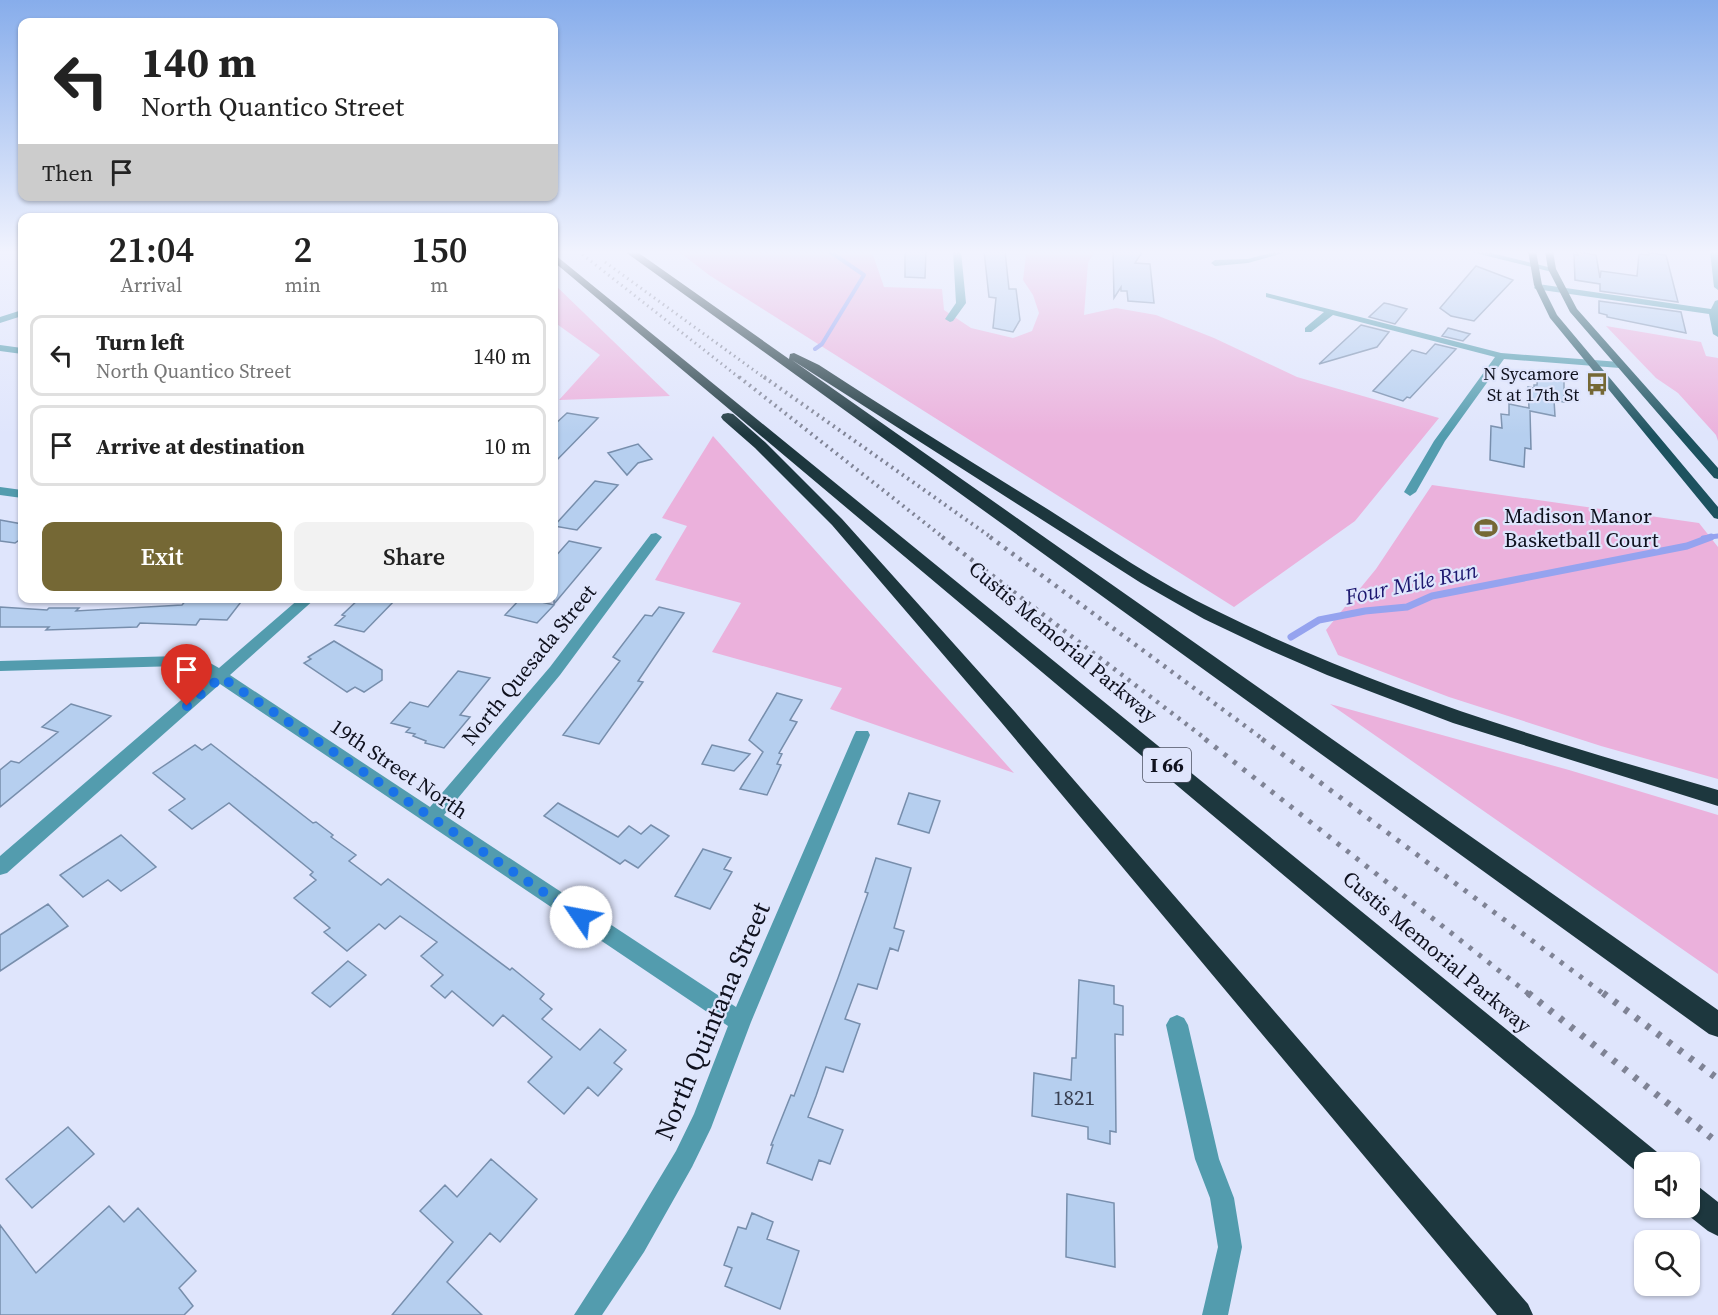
<!DOCTYPE html>
<html lang="en">
<head>
<meta charset="utf-8">
<style>
  :root { --surface:#fff; --page:#f2f2f2; --text:#222; --muted:#767676; --line:#e0e0e0; --accent:#756835 }
  body { margin:0; font-family:"Source Serif 4",serif; background:var(--page); color:var(--text); height:100vh; display:flex; flex-direction:column; font-size:22px; white-space:nowrap }
  * { box-sizing:border-box; margin:0 }
  p { font-size:20px; color:var(--muted) }
  .icon { flex:none; width:33px; height:33px; fill:none; stroke:currentColor; stroke-width:2; stroke-linecap:round; stroke-linejoin:round }
  .map { position:relative; flex:1; overflow:hidden }
  .side { position:absolute; left:18px; top:213px; width:540px; height:390px; display:flex; flex-direction:column; background:var(--surface); border-radius:12px; box-shadow:0 2px 4px #0004 }
  .side>* { flex:none }
  .hud { position:absolute; left:18px; top:18px; width:540px; height:183px; border-radius:12px; box-shadow:0 2px 4px #0004; background:#fff; color:var(--text); overflow:hidden }
  .fabs { position:absolute; left:1634px; top:1152px; display:grid; gap:12px }
  .fabs a { display:grid; place-items:center; width:66px; height:66px; border-radius:12px; background:var(--surface); box-shadow:0 2px 4px #0004; font-size:30px }
  .pin { position:absolute; display:grid; place-items:center; width:51px; height:51px; color:#fff; margin:-62px -26px; border-radius:50% 50% 50% 0; rotate:-45deg; box-shadow:0 0 6px #0007 }
  .pin .icon { rotate:45deg }
  .me { position:absolute; width:66px; margin:-33px; rotate:303deg; stroke-linejoin:round; filter:drop-shadow(0 0 4px #0008) }
  .turn { display:flex; align-items:center; gap:21px; height:126px; padding:0 24px; font-size:27px }
  .turn .icon { width:78px; height:78px; stroke-width:2.5 }
  .turn b { display:block; font-size:42px; line-height:51px }
  .then { display:flex; align-items:center; height:57px; padding:0 24px; background:#0003; gap:12px; font-size:22px }
  .eta { display:flex; justify-content:space-evenly; align-items:center; height:102px; text-align:center }
  .eta b { font-size:36px; font-weight:600; line-height:42px }
  .action { display:flex; gap:12px; margin-top:auto; padding:12px 24px }
  .action a { flex:1; height:69px; border-radius:12px; background:var(--accent); color:#fff; font-size:24px; font-weight:600; line-height:69px; text-align:center }
  .action a+a { background:var(--page); color:var(--text) }
  ul { padding:0; list-style:none }
  li { display:flex; align-items:center; gap:18px; height:81px; margin:0 12px 9px; padding:0 12px; border:3px solid var(--line); border-radius:12px }
  li div { flex:1 }
  li b { display:block; font-size:22px }
  li em { font-style:normal }
  .map>svg:first-child { display:block }
  .green { fill:#ebb1dc }
  .lines { fill:none; stroke-linecap:round; stroke-linejoin:round }
  .stream-far2 { stroke:#95a3ef; stroke-width:4 }
  .stream-far1 { stroke:#95a3ef; stroke-width:5 }
  .stream { stroke:#95a3ef; stroke-width:7 }
  .building { fill:#b6cfef; stroke:#778eac; stroke-width:1.5 }
  .minor { fill:#539cae; fill-rule:evenodd }
  .major { fill:#1d525f; fill-rule:evenodd }
  .highway { fill:#1d373e; fill-rule:evenodd }
  .rail-far4 { stroke:#7f8395; stroke-width:3; stroke-dasharray:1.5 4; stroke-linecap:butt }
  .rail-far3 { stroke:#7f8395; stroke-width:4; stroke-dasharray:2 4.5; stroke-linecap:butt }
  .rail-far2 { stroke:#7f8395; stroke-width:4.5; stroke-dasharray:3 6; stroke-linecap:butt }
  .rail-far1 { stroke:#7f8395; stroke-width:5; stroke-dasharray:4 8; stroke-linecap:butt }
  .rail { stroke:#7f8395; stroke-width:7; stroke-dasharray:4.5 9; stroke-linecap:butt }
  .route { stroke:#1a73e8; stroke-width:10; stroke-dasharray:0 18 }
  .labels { text-anchor:middle; stroke-width:4.5; stroke-linejoin:round; paint-order:stroke }
  .far-poi-label { font-size:18px; fill:#0f111e; stroke:#dfe5fc; text-anchor:end }
  .shield { fill:#dfe5fc; stroke:#4d5161; stroke-width:1.5 }
  .shield-label { font-size:20px; font-weight:bold; fill:#0f111e }
  .poi-label { font-size:21px; fill:#0f111e; stroke:#dfe5fc; text-anchor:start }
  .street-label { font-size:21px; fill:#0f111e; stroke:#dfe5fc }
  .near-number-label { font-size:21px; fill:#394052 }
  .water-label { font-size:22px; font-style:italic; fill:#1e1970; stroke:#dfe5fc }
  .near-street-label { font-size:26px; fill:#0f111e; stroke:#dfe5fc }
</style>
</head>
<body>
<div class="map">
<svg width="1718" height="1315" viewBox="0 0 1718 1315">
  <rect width="100%" height="100%" fill="#dfe5fc"/>
  <path class="green" d="M678 251H860L873 255 884 287 942 289 944 310 971 328 1013 338 1032 331 1039 313 1033 295 1023 280 1026 255 1034 251H1095L1088 263 1084 315 1116 308 1156 315 1214 338 1297 377 1439 418 1355 521 1234 607 709 275Z
    M554 284 670 396 559 400 600 355 554 322Z
    M1606 326 1701 342 1706 356 1718 358V441L1716 435 1678 393 1656 378Z
    M713 436 1014 773 830 709 842 688 712 652 741 603 655 580 687 526 662 518Z
    M1432 485 1699 523 1718 547V779L1601 746 1449 697 1338 655 1326 630 1376 569Z
    M1330 704 1569 770 1718 815V974Z"/>
  <g class="lines">
    <path class="stream-far2" d="M815 349 822 344 864 275 829 251"/>
    <path class="stream-far1" d="M1703 538 1718 536"/>
    <path class="stream" d="M1291 637 1319 620 1365 611 1407 607 1432 596 1687 546 1711 537"/>
  </g>
  <path class="building" d="M905 251H926L925 278 905 277Z
    M984 251H1005L1009 289H1016L1020 320 1013 332 993 328 996 298 989 297Z
    M1113 251H1143L1135 263 1150 264 1154 303 1128 301 1127 291H1121V287L1114 298Z
    M1577 252 1596 255 1600 278 1601 271 1637 276 1639 254 1649 255V253L1666 255 1678 302 1600 291V284L1575 280 1574 254 1578 255Z
    M1476 266 1513 280 1474 321 1451 316 1440 308Z
    M1599 301 1681 312 1686 333 1607 317V315L1599 313Z
    M1384 303 1389 304 1407 309 1395 324 1369 317Z
    M1361 325 1389 332 1377 347 1319 364Z
    M1448 328 1470 334 1463 341 1442 336Z
    M1435 344 1456 349 1410 398 1407 397 1403 401 1373 391 1412 350 1426 354Z
    M1538 373 1564 381V402L1554 400 1555 416 1530 411 1531 449 1525 448 1524 467 1490 460 1491 426 1502 428 1501 414 1509 415V404L1529 408 1528 387 1534 388V385H1537Z
    M567 413 598 418 554 463V425Z
    M638 444 652 459 638 463 627 475 608 453Z
    M595 481 618 485 577 530 554 526Z
    M0 520 22 524V538L15 543 0 541Z
    M569 541 601 548 554 604V558Z
    M188 598H244L227 620 200 619 196 625 140 623 137 627 46 630 49 627H0V607L47 610 49 608H79L76 611 182 605Z
    M360 598H397L364 632 335 625 345 616 342 615Z
    M521 598H525L554 605 537 623 505 615Z
    M659 607 684 613 638 681 643 682 599 744 563 735 620 661 613 657 645 615 652 616Z
    M334 641 382 670V680L364 692 355 687 347 692 304 663 311 659 308 657Z
    M458 671 490 678 460 715 470 717 444 748 425 743 426 741 413 736 415 734 406 732 410 728 391 723 410 702 428 707Z
    M777 693 802 700 790 720 797 722 779 753 782 754 777 764 781 765 767 795 740 789 763 752 749 740Z
    M71 704 111 716 0 807V770L11 761 19 763 58 732 42 727Z
    M211 744 313 823 316 822 333 835 331 837 356 855 349 861 381 885 388 879 510 970 512 968 544 994 540 999 552 1009 542 1019 580 1050 600 1029 626 1050 614 1063 622 1069 598 1096 588 1087 564 1114 528 1082 552 1057 503 1015 493 1026 452 991 445 998 431 986 443 975 421 956 437 942 400 916 385 929 379 924 347 951 324 932 330 928 294 898 316 880 310 875 313 872 229 803 192 829 169 810 185 799 153 773 195 745 202 750Z
    M712 745 750 754 734 771 702 764Z
    M909 793 940 801 929 833 898 824Z
    M558 803 618 837 629 826 641 834 651 825 669 836 638 868 625 860 620 864 544 816Z
    M121 835 156 867 121 891 108 880 83 897 60 875Z
    M703 849 731 858 724 869 732 872 710 909 675 896Z
    M876 858 911 868 894 928 904 931 898 951 890 948 877 989 858 984 845 1019 860 1024 843 1072 826 1067 816 1096 808 1117 843 1130 830 1164 819 1160 812 1180 767 1163 773 1145H771L791 1095 794 1096 838 978 868 893 865 892Z
    M48 904 68 926 0 971V935Z
    M348 961 366 975 330 1007 312 993Z
    M1079 980 1114 986V1004L1123 1006V1035L1115 1034 1116 1132 1110 1131V1144L1088 1139V1127L1032 1116 1034 1073 1071 1080 1072 1058H1076Z
    M68 1127 94 1154 32 1208 6 1179Z
    M491 1159 537 1199 500 1242 490 1233 447 1282 482 1315H392L453 1242 420 1211 445 1185 457 1197Z
    M1067 1194 1114 1203 1115 1267 1066 1257Z
    M109 1206 124 1222 138 1208 196 1271 179 1288 193 1306 184 1315H0V1225L36 1273Z
    M752 1213 773 1222 767 1239 799 1251 780 1309 725 1286 732 1268 724 1265 738 1227 746 1229Z"/>
  <g class="lines">
    <path class="minor" d="M953 251H961L966 303 953 321 950 322 945 319 956 303Z
      M1277 251H1291L1248 263 1215 266 1211 263 1215 260 1248 259Z
      M1467 251H1483L1556 269 1552 272Z
      M1710 251H1718V290L1714 287Z
      M1538 284 1711 309 1715 301 1718 300V337L1713 334 1709 314 1535 289 1534 287Z
      M1266 293 1501 353 1620 362 1625 365 1620 368 1504 359 1445 441 1416 492 1410 496 1404 492 1434 441 1495 357 1333 315 1311 332H1305V328L1324 312 1266 297Z
      M22 310V316L0 323V317Z
      M0 345 22 348V354L0 351Z
      M0 487 22 490V498L0 495Z
      M656 533 662 537 560 675 444 815 736 1007 854 735 856 731H868L870 735 751 1022 711 1128 692 1167 644 1252 602 1315H574L626 1234 676 1151 694 1114 728 1026 220 684 7 873 0 875V856L209 676 196 668 179 666 0 671V661L179 656 203 659 219 668 300 598H316L230 675 430 807 550 667 651 534Z
      M1177 1015 1184 1018 1188 1025 1219 1159 1234 1198 1242 1247 1228 1315H1202L1218 1247 1210 1198 1195 1159 1166 1025 1170 1018Z"/>
    <path class="major" d="M1528 251H1536L1542 285 1557 315 1718 507V519L1714 518 1550 318 1534 285Z
      M1545 251H1553L1556 269 1577 309 1718 468V479L1714 478 1570 312 1548 269Z"/>
    <path class="highway" d="M624 251H636L789 359 790 354 794 353 819 365C895 415 972 462 1049 510 1104 545 1158 583 1217 611 1376 690 1547 741 1718 790V806L1453 723 1327 675 1265 648 1204 619 1141 583 792 360 1718 1010V1037L1709 1034Z
      M554 254 1657 1152 1661 1162H1644V1175L1637 1172 554 262Z
      M728 413 733 414 765 442 842 519 1015 712 1528 1304 1533 1315H1497L1001 722 832 525 755 448 723 420 721 417 723 414Z
      M1689 1183 1699 1187 1718 1202V1236L1708 1231 1679 1208H1689Z"/>
    <path class="rail-far4" d="M578 251 741 379
      M605 262 766 379"/>
    <path class="rail-far3" d="M739 377 944 538
      M764 377 992 538"/>
    <path class="rail-far2" d="M942 537 1207 740
      M990 537 1264 740"/>
    <path class="rail-far1" d="M1205 739 1530 995
      M1262 739 1605 995"/>
    <path class="rail" d="M1528 993 1718 1143
      M1603 993 1718 1079"/>
  </g>
  <linearGradient id="sky" x2="0" y2="1"><stop stop-color="#87adeb"/><stop offset="0.58" stop-color="#f1f3fe"/><stop offset="1" stop-color="#f1f3fe" stop-opacity="0"/></linearGradient>
  <rect width="1718" height="435" fill="url(#sky)"/>
  <g class="lines">
    <path class="route" d="M187 706 221 677 581 917"/>
  </g>
  <defs>
    <g id="bus-bare" transform="scale(1.8)"><path d="M-5-6H5V4H4V6H2V4H-2V6H-4V4H-5ZM-3.5-4V0h7V-4ZM-3.5 1.2v1.5H-2V1.2ZM2 1.2v1.5H3.5V1.2Z" fill="#756835" stroke="#dfe5fc" stroke-width="2.5" paint-order="stroke"/></g>
    <g id="stadium-bare" transform="scale(1.8)"><path d="M0-5a6.5 5 0 1 0 0 10a6.5 5 0 1 0 0-10ZM-3.5-1.8h7v3.6h-7Z" fill="#756835" stroke="#dfe5fc" stroke-width="2.5" paint-order="stroke"/></g>
  </defs>
  <g fill-rule="evenodd">
    <use href="#bus-bare" x="1597" y="384"/>
    <use href="#stadium-bare" x="1486" y="528"/>
  </g>
  <g class="labels">
    <g class="far-poi-label">
      <text x="1579" y="380">N Sycamore<tspan x="1579" dy="21">St at 17th St</tspan></text>
    </g>
    <rect class="shield" x="1143" y="748" width="48" height="34" rx="4.5"/>
    <g class="shield-label">
      <text x="1167" y="772">I 66</text>
    </g>
    <g class="poi-label">
      <text x="1504" y="523">Madison Manor<tspan x="1504" dy="24">Basketball Court</tspan></text>
    </g>
    <g class="street-label">
      <text transform="translate(1063 642) rotate(40)" y="7">Custis Memorial Parkway</text>
      <text transform="translate(529 665) rotate(-51)" y="7">North Quesada Street</text>
      <text transform="translate(399 769) rotate(34)" y="7">19th Street North</text>
      <text transform="translate(1437 952) rotate(40)" y="7">Custis Memorial Parkway</text>
    </g>
    <g class="near-number-label">
      <text x="1074" y="1105">1821</text>
    </g>
    <g class="water-label">
      <text transform="translate(1411 583) rotate(-12)" y="8">Four Mile Run</text>
    </g>
    <g class="near-street-label">
      <text transform="translate(712 1021) rotate(-67)" y="9">North Quintana Street</text>
    </g>
  </g>
</svg>
<div class="fabs">
<a><svg class="icon" aria-label="sound" viewBox="0 0 24 24"><path d="M4 9h4l5-4v14l-5-4H4zM17 9q2 3 0 6"/></svg></a>
<a><svg class="icon" aria-label="search" viewBox="0 0 24 24"><circle cx="10" cy="10" r="6"/><path d="M15 15l6 6"/></svg></a>
</div>
<div class="pin" style="left:187px;top:706px;background:#d93025"><svg class="icon" aria-label="arrive" viewBox="0 0 24 24"><path d="M6 21V4h12l-3 4 3 4H6"/></svg></div>
<svg class="me" style="left:581px;top:917px" viewBox="-20 -20 40 40"><circle r="19" fill="#fff"/><path d="M0-13L10 11 0 6-10 11z" fill="#1a73e8"/></svg>
<div class="hud">
<div class="turn"><svg class="icon" aria-label="left" viewBox="0 0 24 24"><path d="M17 20v-9H6M10 6l-5 5 5 5"/></svg><div><b>140 m</b>North Quantico Street</div></div>
<div class="then">Then<svg class="icon" aria-label="arrive" viewBox="0 0 24 24"><path d="M6 21V4h12l-3 4 3 4H6"/></svg></div>
</div>
<section class="side">
<div class="eta">
<div><b>21:04</b><p>Arrival</p></div>
<div><b>2</b><p>min</p></div>
<div><b>150</b><p>m</p></div>
</div>
<ul>
<li><svg class="icon" aria-label="left" viewBox="0 0 24 24"><path d="M17 20v-9H6M10 6l-5 5 5 5"/></svg><div><b>Turn left</b><p>North Quantico Street</p></div><em>140 m</em></li>
<li><svg class="icon" aria-label="arrive" viewBox="0 0 24 24"><path d="M6 21V4h12l-3 4 3 4H6"/></svg><div><b>Arrive at destination</b></div><em>10 m</em></li>
</ul>
<div class="action"><a>Exit</a><a>Share</a></div>
</section>
</div>
</body>
</html>
